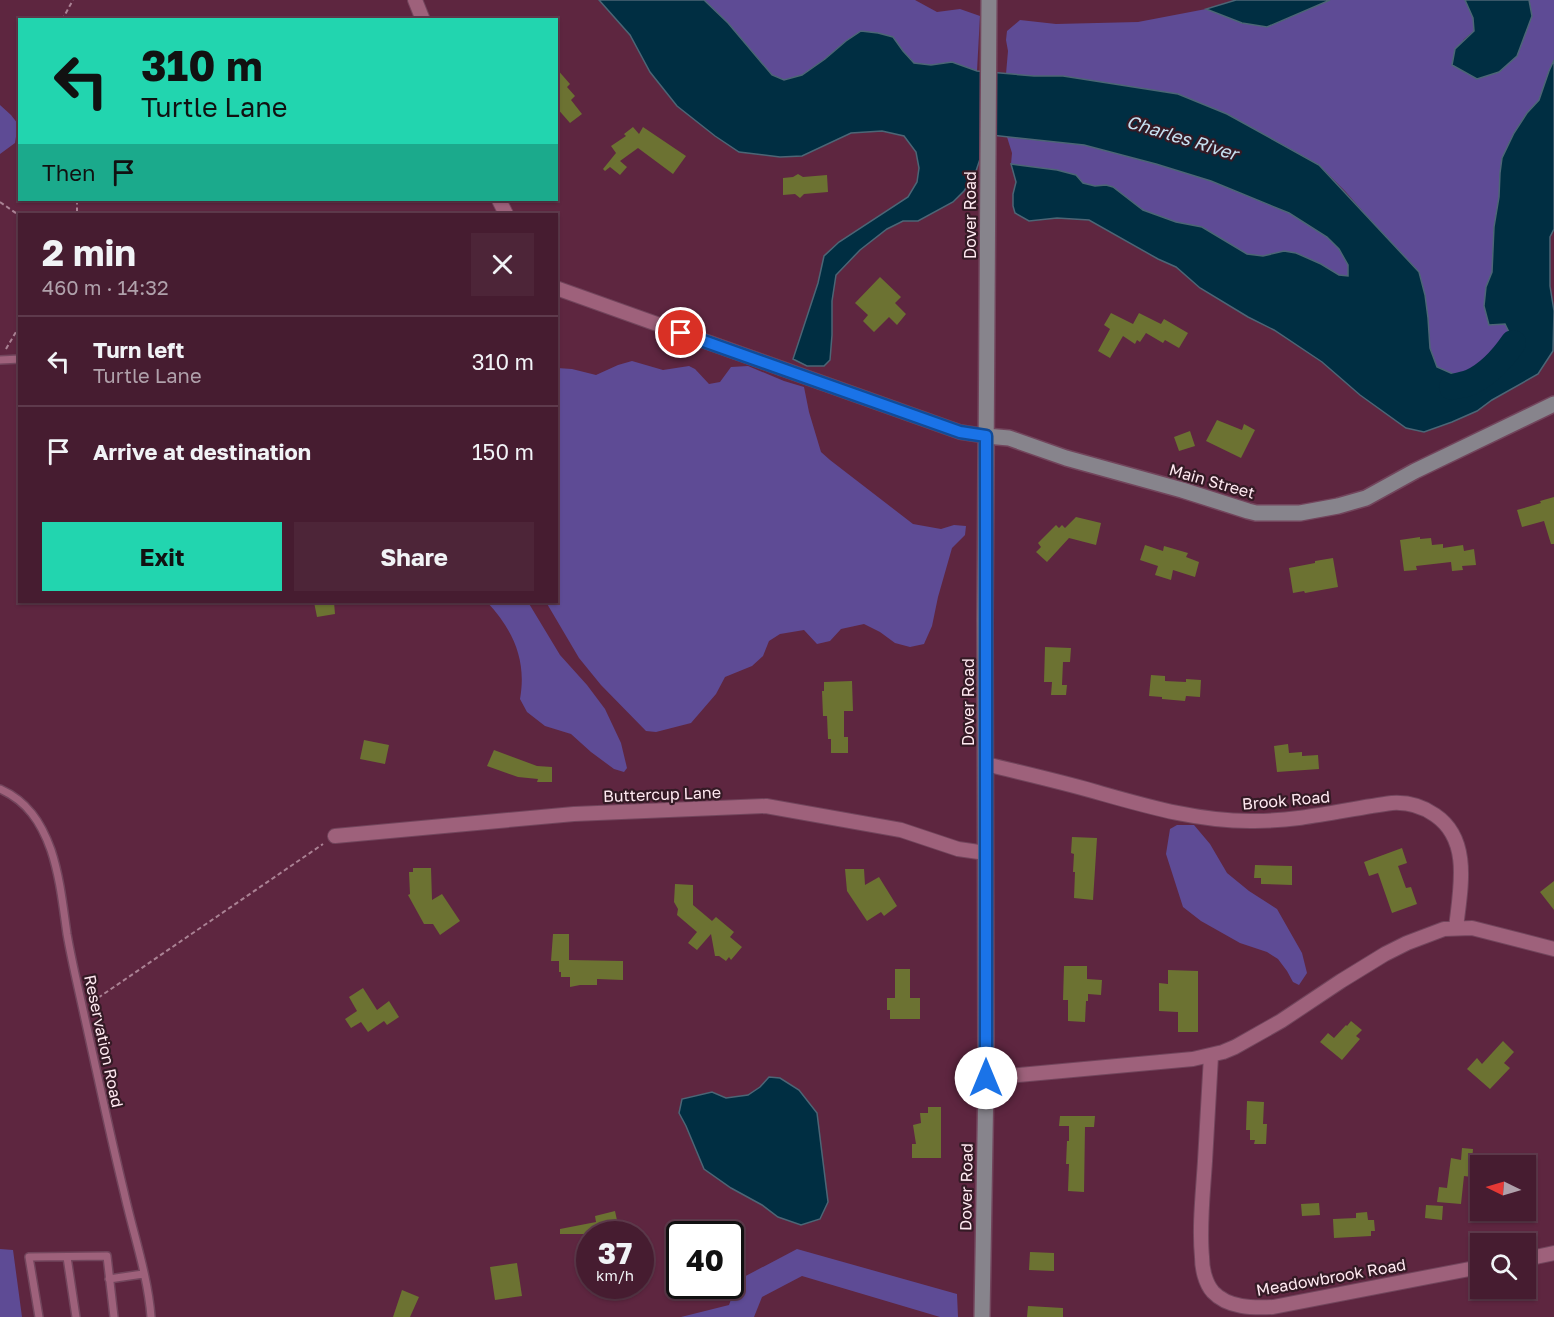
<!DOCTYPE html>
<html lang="en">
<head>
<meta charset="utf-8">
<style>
  :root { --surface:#461c30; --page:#4d2538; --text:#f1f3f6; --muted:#b0a1ab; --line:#5e3a4c; --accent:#22d5af }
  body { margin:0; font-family:"Golos Text",sans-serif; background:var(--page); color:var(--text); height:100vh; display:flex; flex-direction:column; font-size:22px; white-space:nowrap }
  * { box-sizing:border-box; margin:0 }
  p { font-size:20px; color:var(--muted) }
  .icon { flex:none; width:33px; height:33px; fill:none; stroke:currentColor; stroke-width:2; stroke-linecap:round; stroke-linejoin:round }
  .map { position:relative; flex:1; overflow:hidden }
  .details { position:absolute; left:18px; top:213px; width:540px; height:390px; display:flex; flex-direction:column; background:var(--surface); border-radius:0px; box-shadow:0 2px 4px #0004,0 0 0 2px var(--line) }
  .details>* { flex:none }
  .guide { position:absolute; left:18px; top:18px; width:540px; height:183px; border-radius:0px; box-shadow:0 2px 4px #0004,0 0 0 2px var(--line); background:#22d5af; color:#111; overflow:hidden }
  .needle { width:39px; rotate:275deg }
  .fabs { position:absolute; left:1470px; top:1155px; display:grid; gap:12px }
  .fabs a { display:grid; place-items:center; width:66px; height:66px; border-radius:0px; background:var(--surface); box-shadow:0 2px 4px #0004,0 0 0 2px var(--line); font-size:30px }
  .speed { position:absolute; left:576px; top:1221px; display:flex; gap:12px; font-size:30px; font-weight:700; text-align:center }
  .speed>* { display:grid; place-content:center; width:78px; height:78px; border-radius:50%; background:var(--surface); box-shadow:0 2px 4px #0004,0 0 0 2px var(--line); line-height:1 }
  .speed small { font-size:15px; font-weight:400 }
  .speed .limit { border:3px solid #111; border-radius:9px; background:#fff; color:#111 }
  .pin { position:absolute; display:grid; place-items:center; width:51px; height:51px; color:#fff; margin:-26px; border:3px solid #fff; border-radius:50%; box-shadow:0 2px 6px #0007 }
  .me { position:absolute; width:66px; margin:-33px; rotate:0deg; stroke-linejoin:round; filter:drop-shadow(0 0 4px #0008) }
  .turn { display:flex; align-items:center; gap:21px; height:126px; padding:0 24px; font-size:27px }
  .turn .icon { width:78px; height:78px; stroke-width:2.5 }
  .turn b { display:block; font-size:42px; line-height:51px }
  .then { display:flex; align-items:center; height:57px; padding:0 24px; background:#0003; gap:12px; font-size:22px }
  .round { display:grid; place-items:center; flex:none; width:63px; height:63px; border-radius:0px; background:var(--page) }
  .headline { display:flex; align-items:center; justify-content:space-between; height:102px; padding:0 24px }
  h1 { font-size:36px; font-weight:700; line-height:45px }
  .cta { display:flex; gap:12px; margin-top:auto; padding:12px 24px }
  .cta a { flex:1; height:69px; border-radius:0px; background:var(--accent); color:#111; font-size:24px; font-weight:700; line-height:69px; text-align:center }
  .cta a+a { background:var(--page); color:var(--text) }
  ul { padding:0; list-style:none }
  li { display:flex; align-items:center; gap:18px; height:90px; padding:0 24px; border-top:2px solid var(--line) }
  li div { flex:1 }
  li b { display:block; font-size:22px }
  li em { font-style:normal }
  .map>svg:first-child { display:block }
  .green { fill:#5e4b95 }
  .water { fill:#002e42; stroke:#4c6676; stroke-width:1.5 }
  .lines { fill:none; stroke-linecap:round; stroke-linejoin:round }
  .river { stroke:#002e42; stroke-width:26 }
  .building { fill:#6c7232 }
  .lane-casing { stroke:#72455c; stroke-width:10 }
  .street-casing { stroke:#72455c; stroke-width:16 }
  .secondary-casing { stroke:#72455c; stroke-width:18 }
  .path { stroke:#aa8294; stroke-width:2; stroke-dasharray:4.5 3; stroke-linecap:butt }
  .lane { stroke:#9e617b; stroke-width:7 }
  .street { stroke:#9e617b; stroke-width:14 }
  .secondary { stroke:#87848c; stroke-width:15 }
  .route-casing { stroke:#114b97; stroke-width:15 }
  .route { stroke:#1a73e8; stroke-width:10 }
  .labels { text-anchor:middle; stroke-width:4.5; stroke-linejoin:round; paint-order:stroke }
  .street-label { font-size:16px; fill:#ffe9f1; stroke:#341a25 }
  .water-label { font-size:18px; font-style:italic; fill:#c6e1f1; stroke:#341a25 }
</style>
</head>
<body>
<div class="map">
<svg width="1554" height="1317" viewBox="0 0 1554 1317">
  <rect width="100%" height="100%" fill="#5e2640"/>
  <path class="green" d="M704 0H915L937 12 960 9 980 16 977 71 952 62 931 65 914 63 903 51 846 41 825 59 802 75 784 80 772 75 728 23Z
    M1330 0H1465L1473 18 1474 31 1463 40 1532 16 1529 0H1554V60L1549 71 1539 100 1527 113 1514 133 1502 158 1500 173 1499 197 1494 227 1492 273 1486 287 1510 334 1499 347 1488 374H1453L1437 367 1430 348 1428 318 1425 295 1380 231 1345 191 1319 165 1227 114 1178 94 1063 76H1034L1006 74 1008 51 1006 40 1007 31 1020 20 1056 24 1138 22 1206 9 1242 23 1267 27Z
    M0 105 11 115 18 124 15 143 0 154Z
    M1007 137 1084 145 1156 164 1211 181 1289 213 1327 237 1339 249 1348 265V276L1339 275 1321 264 1296 253 1284 251 1263 256 1247 254 1202 227 1176 222 1143 210 1113 187 1106 185 1095 186 1083 183 1076 175 1057 170 1011 164 1012 153Z
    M632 361 663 370 689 366 695 369 709 384 720 382 731 367 748 366 784 381 804 387 809 412 821 452 830 460 913 524 941 529 954 525 966 526 965 535 952 548 938 597 932 626 924 644 910 647 895 643 880 632 864 624 841 629 830 641 817 644 804 630 780 634 769 641 763 656 752 666 725 677 716 694 691 723 656 732 646 731 601 685 579 658 546 602H556L557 368 572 369 596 375 618 365Z
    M487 602H528L560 655 587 685 605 709 621 743 627 768 624 772 614 769 591 752 571 734 545 726 527 712 520 699C527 660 513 630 487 602Z
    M1177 825H1194L1210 844 1227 873 1249 891 1277 909 1302 953 1307 973 1299 985 1293 982 1287 971 1278 959 1267 952 1240 943 1201 921 1183 907 1166 854 1170 829Z
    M0 1249 13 1250 22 1317H0Z
    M797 1249 957 1294 958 1317H940L802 1276 762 1297 754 1317H681L729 1305 738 1280Z"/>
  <path class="water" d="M599 0H704L728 23 772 75 784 80 802 75 825 59 846 41 861 31 878 33 893 37 903 51 914 63 931 65 952 62 977 71 1034 76H1063L1178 94 1227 114 1319 165 1419 272 1425 295 1428 318 1430 348 1437 367 1453 374H1488L1499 346 1510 334 1505 324 1489 325 1484 306 1486 287 1492 272 1494 227 1499 197 1500 173 1502 158 1514 133 1527 113 1539 100 1549 71 1554 60V229L1550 237V286L1554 311 1553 351 1538 374 1492 400 1477 411 1452 422 1424 432 1406 428 1360 395 1322 362 1274 330 1248 317 1200 288 1176 267 1158 259 1089 220 1057 218 1029 221 1015 213 1013 206V194L1016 182 1011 164 1057 170 1076 175 1083 183 1095 186 1106 185 1113 187 1143 210 1176 222 1202 227 1247 254 1263 256 1284 251 1296 253 1321 264 1339 275 1348 276V265L1339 249 1327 237 1289 213 1211 181 1156 164 1084 145 991 135 981 156 975 174 964 191 953 202 918 221H903L887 229 860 250 836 275 832 301V335L830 360 824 366H807L793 359 818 283 824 256 839 242 908 197 917 182 919 168 916 152 904 136 882 131 851 133 802 156 780 157 739 152 715 136 677 106 650 72 630 35Z
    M1236 0H1330L1267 27 1242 23 1206 9Z
    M1465 0H1529L1532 16 1517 56 1499 72 1477 79 1452 65 1455 49 1474 31 1473 18Z
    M769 1077 780 1078 799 1090 817 1113 828 1202 820 1219 801 1225 778 1217 762 1205 731 1188 704 1169 686 1126 679 1113 682 1099 712 1092 726 1098 748 1095 760 1087Z"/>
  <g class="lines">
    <path class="river" d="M1452 387C1458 385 1465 385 1471 382 1488 374 1502 359 1513 343"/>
  </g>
  <path class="building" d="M556 68 570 84 567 87 575 96 571 100 582 114 570 123 556 107Z
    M633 127 639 134 643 127 686 156 673 174 638 148 620 161 627 167 620 175 610 167 605 171 603 169 616 153 611 146 626 136 624 134Z
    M798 174 803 177 827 175 828 192 804 194 800 198 795 194 783 195V178L793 177Z
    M880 277 901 297 895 303 906 314 897 325 889 317 874 332 863 321 868 315 855 303Z
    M1111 313 1133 324 1139 313 1161 324 1164 319 1188 333 1179 348 1165 340 1163 343 1146 333 1140 342 1137 340 1135 344 1123 336 1110 358 1098 351 1110 329 1104 325Z
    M1217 420 1242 430 1244 424 1255 430 1241 458 1206 441Z
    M1190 431 1195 446 1179 451 1174 437Z
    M1554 497V544H1551L1544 521 1522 527 1517 510 1541 503 1540 501Z
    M1076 517 1101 523 1096 545 1069 538 1047 562 1036 552 1041 547 1038 543 1056 525 1059 528 1062 525 1065 528Z
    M1420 537V539L1431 538 1432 545 1443 544V548L1463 545 1464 551 1474 549 1476 565 1462 566 1463 570 1452 571 1451 562 1416 566 1417 570 1404 571 1400 540Z
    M1145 545 1163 551 1164 546 1188 553 1186 557 1199 562 1195 577 1173 570 1171 580 1155 575 1158 566 1140 560Z
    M1333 558 1338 587 1305 593 1304 591 1293 593 1289 568 1315 563V561Z
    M314 602H334L335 614 317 617Z
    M1045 647 1071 648 1070 662H1063L1062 685H1067L1066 695H1051L1052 682H1044Z
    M1151 675 1165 676V681L1186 682V679L1201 680 1200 697 1186 696 1185 701 1162 699V697L1149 696Z
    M852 681 853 711H844V737H848V753H831V739H828L827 716H823L822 691H824V682Z
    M364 740 389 745 385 764 360 759Z
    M1288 744 1289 753 1302 752V756L1318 755 1319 769 1277 772 1274 746Z
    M494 750 537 766 552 767V782H537L538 779 518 777 487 766Z
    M1072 837 1097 838 1093 900 1074 898 1075 872H1073L1074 854 1071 853Z
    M1402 848 1407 863 1398 866 1406 888 1411 887 1417 904 1392 913 1378 873 1369 876 1364 862Z
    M1255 865 1292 866V885L1261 884V878H1254Z
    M413 868H431L432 900 442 894 460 921 440 935 433 924H424L408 895 410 894 409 872H413Z
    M845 869H864L865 885 879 877 897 906 884 916 881 912 867 921 847 891Z
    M1554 881V910L1540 892Z
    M675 884 693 885V905L712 921 716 917 734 932 730 937 742 947 731 960 729 957 726 961 719 956H715L711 934 697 950 688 943 697 932 677 915 678 909 674 902Z
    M553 934H569V960L623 961V980L597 979V985H580L570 987V977H561V972H559V961H551Z
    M1064 966H1087V979L1102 980 1101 995 1088 994V1001H1086L1085 1022 1068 1021V1000H1063Z
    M895 969H910V998H920V1019H890V1010H887V998H895Z
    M1168 970 1198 971V1032H1178V1012L1159 1011V983L1168 984Z
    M363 988 377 1010 389 1001 399 1017 387 1025 384 1021 368 1032 361 1022 351 1028 345 1019 357 1011 349 997Z
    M1351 1021 1362 1030 1356 1036 1360 1039 1342 1060 1320 1042 1328 1033 1334 1038 1346 1025 1347 1026Z
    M1503 1041 1514 1052 1504 1063 1510 1068 1490 1089 1467 1069 1477 1058 1482 1064Z
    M1247 1101 1264 1102 1263 1124H1267L1266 1144H1254L1255 1140H1250V1130H1246Z
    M928 1107H941V1158H912V1144H916L913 1125 921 1123 920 1113H928Z
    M1060 1116H1095L1094 1127H1085L1084 1192 1068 1191 1069 1164H1066L1067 1141H1069V1126H1059Z
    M1462 1148 1473 1149 1472 1161 1480 1162V1178L1464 1176 1461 1204 1437 1202 1439 1187 1447 1188 1451 1158 1461 1160Z
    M1319 1203 1320 1215 1302 1216 1301 1204Z
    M1426 1205 1443 1206 1442 1220 1425 1218Z
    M615 1211 620 1234H560V1229L596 1222 595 1216Z
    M1367 1212 1368 1220H1374L1375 1231H1371V1236L1334 1238 1333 1219 1356 1218V1213Z
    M1030 1252 1054 1253V1271L1029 1270Z
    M517 1263 522 1296 495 1300 490 1267Z
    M402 1290 419 1297 410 1317H393Z
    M1028 1306 1063 1308V1317H1027Z"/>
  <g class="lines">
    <g class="lane-casing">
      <path id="lane" d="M0 360 20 359
        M0 789C27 801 41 822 51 850 60 877 63 906 67 934 72 963 79 991 85 1019 98 1077 110 1135 124 1192 133 1233 148 1276 151 1317
        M67 1257 76 1317
        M109 1279 143 1274
        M39 1317 29 1257 107 1256 114 1317"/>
    </g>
    <g class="street-casing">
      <path id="street" d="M415 0 423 20
        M499 200 506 214
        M556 288 960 432 986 436
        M986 764C1022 773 1058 781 1093 791 1146 806 1199 822 1255 821 1302 821 1346 809 1392 803 1408 802 1422 806 1435 815 1472 840 1460 890 1456 928
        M335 836 574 814 766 806 901 830 958 849 986 853
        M1211 1056C1209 1091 1207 1126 1205 1161 1203 1193 1199 1226 1202 1257 1202 1268 1205 1283 1213 1292 1228 1308 1253 1308 1273 1307L1480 1267
        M986 1078 1193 1059 1223 1052 1235 1047 1281 1021 1341 981 1385 954 1407 943 1444 929 1472 928 1554 949
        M1526 1259 1554 1253"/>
    </g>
    <g class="secondary-casing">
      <path id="secondary" d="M986 436 1009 438 1066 458 1182 490 1248 511 1256 513H1300L1338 506 1366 498 1415 471 1554 404
        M982 1317 986 1078 985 620 989 0"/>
    </g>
    <path class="path" d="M62 20 73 0
      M77 200V214
      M0 202 20 216
      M6 349 20 325
      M92 1002 323 844"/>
    <use href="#lane" class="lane"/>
    <use href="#street" class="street"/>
    <use href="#secondary" class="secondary"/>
  </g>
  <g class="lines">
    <g class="route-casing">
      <path id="route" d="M681 333 960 432 986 436V1078"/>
    </g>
    <use href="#route" class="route"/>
  </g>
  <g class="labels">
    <g class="street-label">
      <text transform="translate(970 215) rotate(-90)" y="6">Dover Road</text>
      <text transform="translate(1212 481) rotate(16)" y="6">Main Street</text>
      <text transform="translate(968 702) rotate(-90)" y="6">Dover Road</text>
      <text transform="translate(662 794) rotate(-2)" y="6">Buttercup Lane</text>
      <text transform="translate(1286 800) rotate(-5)" y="6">Brook Road</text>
      <text transform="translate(104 1041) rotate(78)" y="6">Reservation Road</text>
      <text transform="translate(966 1187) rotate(-89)" y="6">Dover Road</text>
      <text transform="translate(1331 1277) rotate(-10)" y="6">Meadowbrook Road</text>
    </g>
    <g class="water-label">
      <text transform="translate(1182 138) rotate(17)" y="6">Charles River</text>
    </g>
  </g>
</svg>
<div class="fabs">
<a><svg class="needle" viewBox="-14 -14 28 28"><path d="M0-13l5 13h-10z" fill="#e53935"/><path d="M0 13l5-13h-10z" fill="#b0a1ab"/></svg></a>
<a><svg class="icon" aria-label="search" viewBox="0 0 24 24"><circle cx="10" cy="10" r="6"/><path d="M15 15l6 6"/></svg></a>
</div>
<div class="speed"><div>37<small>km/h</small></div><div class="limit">40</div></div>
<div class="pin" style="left:681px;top:333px;background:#d93025"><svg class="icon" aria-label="arrive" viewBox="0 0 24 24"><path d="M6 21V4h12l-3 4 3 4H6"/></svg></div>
<svg class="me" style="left:986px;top:1078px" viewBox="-20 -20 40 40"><circle r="19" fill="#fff"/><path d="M0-13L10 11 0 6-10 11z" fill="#1a73e8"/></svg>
<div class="guide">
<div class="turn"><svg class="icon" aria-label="left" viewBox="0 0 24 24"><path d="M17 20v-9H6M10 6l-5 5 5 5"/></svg><div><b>310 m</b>Turtle Lane</div></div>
<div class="then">Then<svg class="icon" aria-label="arrive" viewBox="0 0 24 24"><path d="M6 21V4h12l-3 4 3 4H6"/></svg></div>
</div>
<section class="details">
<div class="headline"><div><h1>2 min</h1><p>460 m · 14:32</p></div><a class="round"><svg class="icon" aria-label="close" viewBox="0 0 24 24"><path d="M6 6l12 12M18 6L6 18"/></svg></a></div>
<ul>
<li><svg class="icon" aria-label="left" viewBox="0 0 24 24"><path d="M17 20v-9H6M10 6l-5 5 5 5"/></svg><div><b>Turn left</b><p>Turtle Lane</p></div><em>310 m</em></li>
<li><svg class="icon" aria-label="arrive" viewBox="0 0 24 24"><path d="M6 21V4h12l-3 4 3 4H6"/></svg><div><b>Arrive at destination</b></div><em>150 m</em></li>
</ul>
<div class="cta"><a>Exit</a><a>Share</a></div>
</section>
</div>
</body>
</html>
